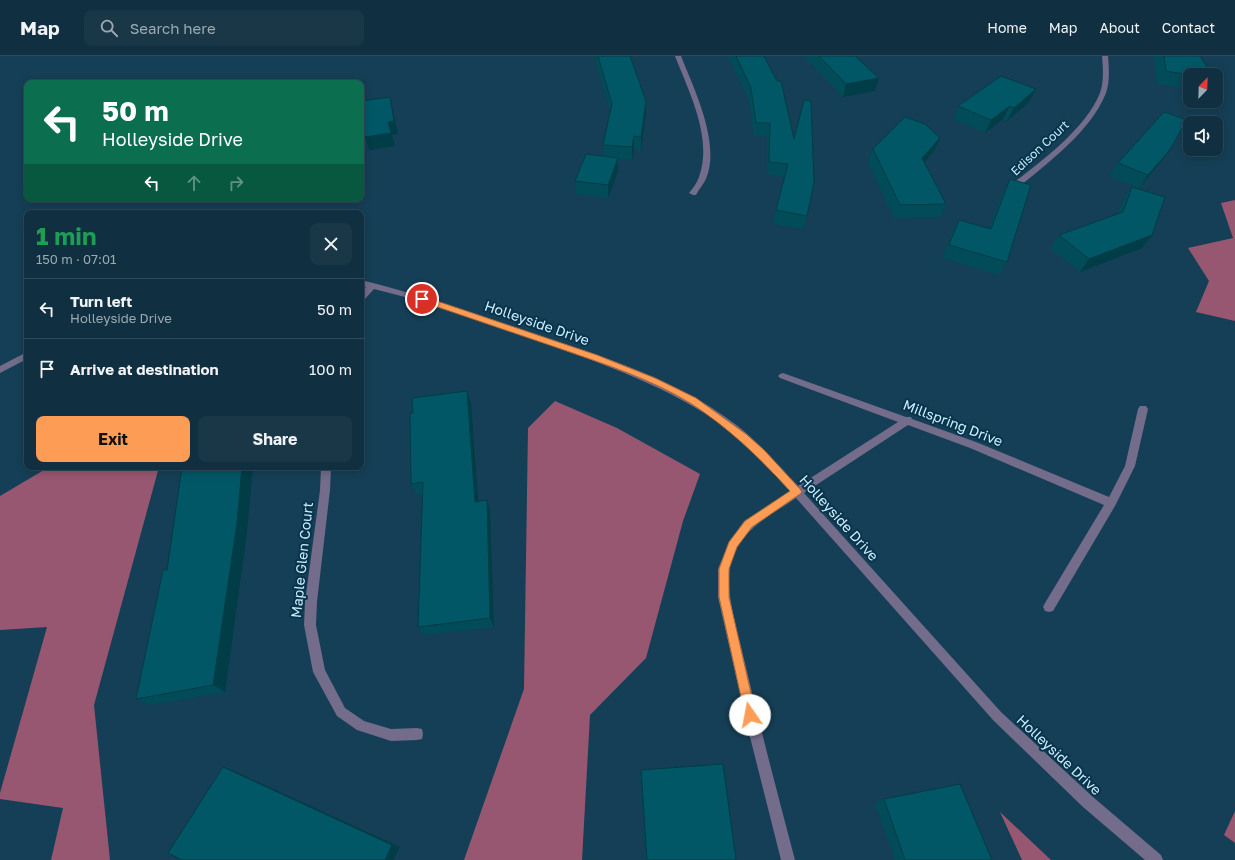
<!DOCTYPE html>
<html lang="en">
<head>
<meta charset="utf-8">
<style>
  :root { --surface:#102f40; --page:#193747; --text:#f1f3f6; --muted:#9ca9b1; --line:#304a59; --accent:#fd9d55 }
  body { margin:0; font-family:"Golos Text",sans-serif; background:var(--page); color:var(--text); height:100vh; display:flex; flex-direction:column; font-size:15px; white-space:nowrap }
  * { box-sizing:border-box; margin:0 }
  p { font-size:13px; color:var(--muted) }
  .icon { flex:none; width:22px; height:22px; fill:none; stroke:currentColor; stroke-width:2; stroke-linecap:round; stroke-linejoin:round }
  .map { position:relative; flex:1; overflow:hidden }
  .details { position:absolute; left:24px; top:154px; width:340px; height:260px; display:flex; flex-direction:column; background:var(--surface); border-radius:8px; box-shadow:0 2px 10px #0003,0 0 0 1px var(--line) }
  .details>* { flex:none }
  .guide { position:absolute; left:24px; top:24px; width:340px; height:122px; border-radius:8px; box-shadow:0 2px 10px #0003,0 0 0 1px var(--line); background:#0b6e4f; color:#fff; overflow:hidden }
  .needle { width:26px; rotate:23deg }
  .buttons { position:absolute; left:1183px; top:12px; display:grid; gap:8px }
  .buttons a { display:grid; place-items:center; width:40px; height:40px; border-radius:8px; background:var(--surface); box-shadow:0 2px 10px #0003,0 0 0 1px var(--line); font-size:20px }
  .pin { position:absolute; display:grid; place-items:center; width:34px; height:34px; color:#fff; margin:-17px; border:2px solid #fff; border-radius:50%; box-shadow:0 1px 4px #0007 }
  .me { position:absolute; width:44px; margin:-22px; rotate:348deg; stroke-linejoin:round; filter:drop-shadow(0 0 3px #0008) }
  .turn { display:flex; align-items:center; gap:14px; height:84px; padding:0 12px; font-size:18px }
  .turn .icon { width:52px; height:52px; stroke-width:2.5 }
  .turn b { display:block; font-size:28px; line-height:34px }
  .lanes { display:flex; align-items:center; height:38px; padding:0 12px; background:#0003; justify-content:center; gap:20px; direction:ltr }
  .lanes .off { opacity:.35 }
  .round { display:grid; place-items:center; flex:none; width:42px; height:42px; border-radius:8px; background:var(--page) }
  .overview { display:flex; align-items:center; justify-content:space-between; height:68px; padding:0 12px }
  h1 { font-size:24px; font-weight:700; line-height:30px; color:#1e9e55 }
  .cta { display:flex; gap:8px; margin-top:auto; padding:8px 12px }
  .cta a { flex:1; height:46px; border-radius:8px; background:var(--accent); color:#111; font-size:16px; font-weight:700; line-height:46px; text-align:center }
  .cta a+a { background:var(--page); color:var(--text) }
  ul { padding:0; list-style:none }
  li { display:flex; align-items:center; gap:12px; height:60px; padding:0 12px; border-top:1px solid var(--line) }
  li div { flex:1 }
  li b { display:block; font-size:15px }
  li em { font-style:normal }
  header { display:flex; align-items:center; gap:24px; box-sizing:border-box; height:56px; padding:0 20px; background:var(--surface); border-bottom:1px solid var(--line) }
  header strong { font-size:19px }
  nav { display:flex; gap:22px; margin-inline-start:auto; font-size:14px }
  .search { width:280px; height:36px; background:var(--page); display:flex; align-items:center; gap:10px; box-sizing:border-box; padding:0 14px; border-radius:8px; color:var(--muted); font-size:15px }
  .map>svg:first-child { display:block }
  .forest { fill:#985771 }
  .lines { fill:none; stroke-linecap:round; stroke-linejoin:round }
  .street { fill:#736c8a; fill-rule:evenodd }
  .wall { fill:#024b58 }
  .shaded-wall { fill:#013d47 }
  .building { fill:#025766; stroke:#013d47 }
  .route { fill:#fd9d55; stroke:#a46637 }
  .labels { text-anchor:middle; stroke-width:4; stroke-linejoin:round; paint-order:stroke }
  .far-street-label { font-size:12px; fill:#ceecff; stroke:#08354b }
  .street-label { font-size:14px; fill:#ceecff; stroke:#08354b }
</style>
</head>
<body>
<header>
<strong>Map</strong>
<div class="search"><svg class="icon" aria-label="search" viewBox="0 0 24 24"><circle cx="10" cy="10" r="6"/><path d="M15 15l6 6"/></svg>Search here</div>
<nav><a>Home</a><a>Map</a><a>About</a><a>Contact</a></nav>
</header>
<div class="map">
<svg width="1235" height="804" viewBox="0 0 1235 804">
  <rect width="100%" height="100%" fill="#153f56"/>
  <path class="forest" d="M1235 144V265L1196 256 1209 225 1188 192 1233 182 1221 147Z
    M555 345 617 372 700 418 683 465 646 602 590 659 582 804H464L524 633 528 372Z
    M49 411H159L94 649 110 804H51L63 752 0 743V737L47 571 0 574V440Z
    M1235 755V787L1224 779Z
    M1000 756 1051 804H1022Z"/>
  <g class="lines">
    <path class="street" d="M675 0H681C694 33 721 87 706 123 703 129 699 133 696 139H693L689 137C693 132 697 127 699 121 713 82 689 36 675 0Z
      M1102 0H1108C1109 12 1110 26 1106 37 1091 76 1045 109 1014 135H1008V131C1039 107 1085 74 1100 37 1104 26 1103 12 1102 0Z
      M361 224C418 238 473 257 529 276 600 300 675 322 735 368 759 386 778 409 798 430L898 366 780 322 778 320 780 318 783 317 906 361H911L912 363 976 386 1109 441 1125 410 1138 353 1140 350H1146L1148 353 1135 410 1115 450 1053 555 1049 556 1045 555 1043 551 1045 547 1104 449 970 392 908 369 804 437 1001 656 1093 741 1161 799 1163 804H1145L1083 751 993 664 796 442C767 462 738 474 730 512 725 536 738 575 743 599 759 667 777 736 795 804H781L748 673 718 541V513L729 486 744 465 790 435C770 414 751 390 728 373 670 331 604 308 538 285 494 270 450 255 405 241L374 233 364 244 361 245V237L366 231 361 230Z
      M27 296V303L0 317V310Z
      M321 411H331L330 434 317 546 316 569 325 614 345 652 364 665 391 673 417 672 422 673 423 678 422 683 417 684 391 685 357 674 337 660 313 616 304 569 305 546 320 434Z"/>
  </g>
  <path class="wall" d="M594 0H630L646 45V58L641 94 634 93 632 104 618 103V115L608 142 576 138 575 125 603 100V89L610 55Z
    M728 0H764L807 160 803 173 773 168 784 121 767 119V80H754L749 44Z
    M804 0H855L875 35 843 41Z
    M1152 0H1200L1190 19V33L1157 28 1155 6Z
    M1036 33 1029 46 1007 65 1003 63 985 77 953 63 958 50Z
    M873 93 934 95 924 106 946 148 940 161 894 162 868 106Z
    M1169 95 1159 108 1139 132 1109 120 1118 107Z
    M1010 123 1007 206 999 219 942 202 952 177 959 164 989 173 1003 136Z
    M1132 131 1152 179 1142 192 1080 216 1050 192 1059 179 1118 158 1123 144Z
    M471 347 478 445 487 444 490 455 494 571 424 579 418 571 423 438 417 439 411 428 413 357Z
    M247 477 225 636 151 649 136 643Z
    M641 714 736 804H646L640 718Z
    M884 743 992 804H895L875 747Z"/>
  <path class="shaded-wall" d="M879 22 875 35 843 41 846 28Z
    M1036 33 1029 46 1007 65 1014 52Z
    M390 41 393 54 398 78 392 79 395 90 369 94 365 81 388 66Z
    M646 45V58L641 94V81Z
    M1010 50 1003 63 985 77 991 64Z
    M634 80V93L632 104V91Z
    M940 82 934 95 917 115 922 102Z
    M1169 95 1159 108 1139 132 1148 119Z
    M618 102V115L608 142V129Z
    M1152 179 1142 192 1080 216 1089 203Z
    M467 335 471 347 479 456 475 446Z
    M242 411H253L247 477 225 636 213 629Z
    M487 444 490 455 494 571 490 562Z
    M223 711 236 716 400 791 393 804H385Z"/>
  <path class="building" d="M598 0H630L646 45 641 81 634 80 632 91 603 89 612 48Z
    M736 0H764L777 25H781L794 83 804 44 811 45 814 126 807 160 776 154 788 108 769 106 770 67H756L751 32Z
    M819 0H855L879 22 846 28Z
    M1164 0H1200L1212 19H1191L1166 15Z
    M1001 20 1036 33 1014 52 1010 50 991 64 958 50Z
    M390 41 394 65 388 66 391 77 365 81 361 58V45Z
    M1164 56 1187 64 1169 95 1148 119 1118 107Z
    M905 61 925 68 940 82 922 102 946 148 900 149 873 93Z
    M586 98 618 102 608 129 575 125Z
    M1010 123 1031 129 1007 206 949 189 959 164 991 173Z
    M1132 131 1165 141 1152 179 1089 203 1059 179 1123 156Z
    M467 335 475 446 487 444 490 562 418 571 423 426 411 428 410 357H413L412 342Z
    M182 411H242L237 467 213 629 136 643 163 514H167Z
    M723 708 736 804H647L641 714Z
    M223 711 392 789 385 804H182L168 797Z
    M960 728 992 804H905L884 743Z"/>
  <path class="route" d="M422 240 597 299 655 322 696 342 746 378 764 394 800 433 802 436 800 438 752 471 737 491 729 513V541L756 659 754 663 750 664 746 663 745 659 719 541V513L729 486 745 465 790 435C760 402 728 371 690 347 651 323 604 308 561 293 514 277 467 261 420 245L419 243Z"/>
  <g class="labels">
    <g class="far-street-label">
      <text transform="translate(1040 92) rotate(-43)" y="4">Edison Court</text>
    </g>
    <g class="street-label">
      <text transform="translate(537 267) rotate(19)" y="5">Holleyside Drive</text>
      <text transform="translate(953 367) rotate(21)" y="5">Millspring Drive</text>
      <text transform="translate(839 462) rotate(48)" y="5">Holleyside Drive</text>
      <text transform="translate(302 504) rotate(-84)" y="5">Maple Glen Court</text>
      <text transform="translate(1059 699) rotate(43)" y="5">Holleyside Drive</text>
    </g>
  </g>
</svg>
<div class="buttons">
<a><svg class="needle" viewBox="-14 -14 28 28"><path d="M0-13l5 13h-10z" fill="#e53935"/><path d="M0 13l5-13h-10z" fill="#9ca9b1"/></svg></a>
<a><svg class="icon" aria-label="sound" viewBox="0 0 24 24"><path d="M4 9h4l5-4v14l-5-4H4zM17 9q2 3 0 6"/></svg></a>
</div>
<div class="pin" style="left:422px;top:243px;background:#d93025"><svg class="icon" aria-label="arrive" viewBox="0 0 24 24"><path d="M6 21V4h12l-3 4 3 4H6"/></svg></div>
<svg class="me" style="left:750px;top:659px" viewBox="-20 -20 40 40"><circle r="19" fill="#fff"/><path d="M0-13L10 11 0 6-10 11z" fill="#fd9d55"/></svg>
<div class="guide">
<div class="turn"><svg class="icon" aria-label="left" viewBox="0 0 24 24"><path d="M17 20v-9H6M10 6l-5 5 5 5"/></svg><div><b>50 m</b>Holleyside Drive</div></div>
<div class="lanes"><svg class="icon" aria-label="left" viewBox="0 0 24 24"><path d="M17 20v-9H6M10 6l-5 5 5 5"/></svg><svg class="icon off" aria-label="ahead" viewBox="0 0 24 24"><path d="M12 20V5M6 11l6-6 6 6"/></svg><svg class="icon off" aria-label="right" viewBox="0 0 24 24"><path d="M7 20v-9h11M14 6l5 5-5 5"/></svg></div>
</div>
<section class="details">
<div class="overview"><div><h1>1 min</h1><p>150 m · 07:01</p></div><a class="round"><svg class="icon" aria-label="close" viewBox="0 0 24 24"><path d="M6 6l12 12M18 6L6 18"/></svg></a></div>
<ul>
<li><svg class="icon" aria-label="left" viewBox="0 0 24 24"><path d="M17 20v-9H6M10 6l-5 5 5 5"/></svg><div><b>Turn left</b><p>Holleyside Drive</p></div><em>50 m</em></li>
<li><svg class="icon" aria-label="arrive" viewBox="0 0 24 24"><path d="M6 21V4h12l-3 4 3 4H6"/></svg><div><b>Arrive at destination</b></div><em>100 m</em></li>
</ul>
<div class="cta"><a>Exit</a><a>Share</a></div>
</section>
</div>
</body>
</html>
